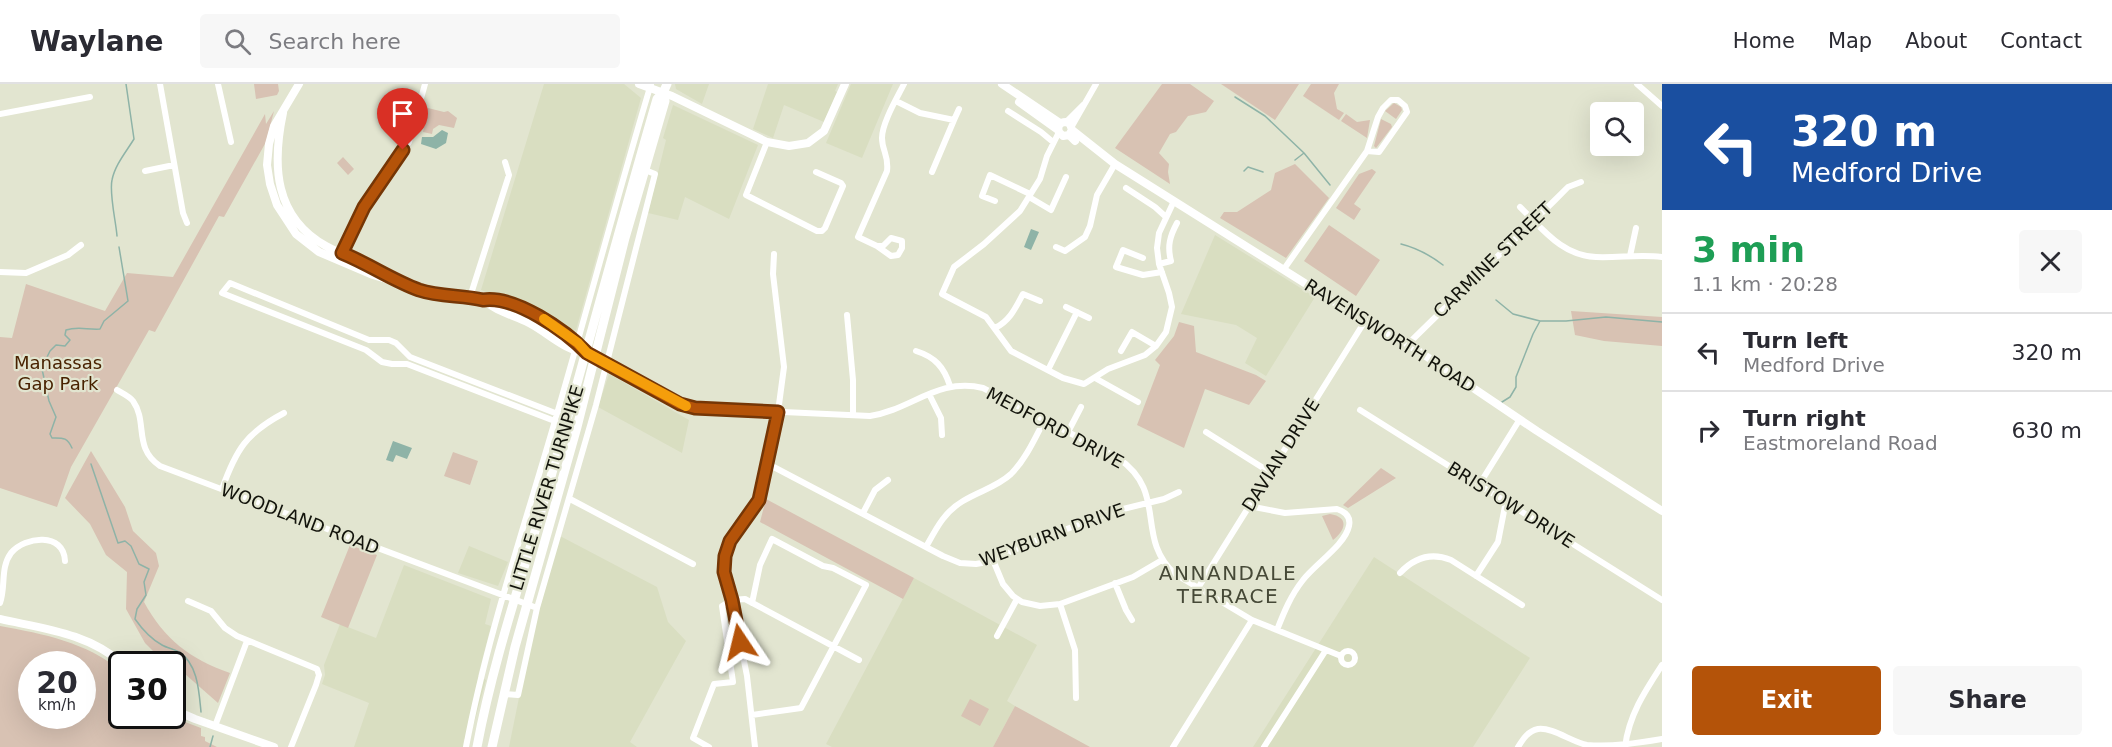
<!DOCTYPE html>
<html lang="en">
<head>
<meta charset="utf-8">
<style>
  :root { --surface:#fff; --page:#f7f7f7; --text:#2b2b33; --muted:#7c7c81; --line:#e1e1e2; --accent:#b45309 }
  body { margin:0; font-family:"DejaVu Sans",sans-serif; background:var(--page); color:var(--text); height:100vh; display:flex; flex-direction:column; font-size:22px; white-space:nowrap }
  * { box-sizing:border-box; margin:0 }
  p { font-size:20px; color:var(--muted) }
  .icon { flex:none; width:33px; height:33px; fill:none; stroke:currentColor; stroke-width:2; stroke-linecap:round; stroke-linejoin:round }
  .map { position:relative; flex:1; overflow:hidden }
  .drawer { display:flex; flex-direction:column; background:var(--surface); width:450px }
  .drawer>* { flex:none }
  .banner { background:#1a4fa0; color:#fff; overflow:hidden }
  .controls { position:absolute; left:1590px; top:18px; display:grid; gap:12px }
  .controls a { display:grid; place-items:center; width:54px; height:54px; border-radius:6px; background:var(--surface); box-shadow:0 6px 24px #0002; font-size:30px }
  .speed { position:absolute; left:18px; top:567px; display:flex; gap:12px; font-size:30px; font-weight:700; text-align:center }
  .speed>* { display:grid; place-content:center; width:78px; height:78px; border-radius:50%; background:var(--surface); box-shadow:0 6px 24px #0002; line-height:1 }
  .speed small { font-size:15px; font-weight:400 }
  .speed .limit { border:3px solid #111; border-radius:9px; background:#fff; color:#111 }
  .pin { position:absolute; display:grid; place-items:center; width:51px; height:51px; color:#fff; margin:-62px -26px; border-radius:50% 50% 50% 0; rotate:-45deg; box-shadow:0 0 6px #0007 }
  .pin .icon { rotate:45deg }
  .me { position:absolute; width:66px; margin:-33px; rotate:350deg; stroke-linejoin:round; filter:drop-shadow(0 0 4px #0008) }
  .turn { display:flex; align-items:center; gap:21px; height:126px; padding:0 30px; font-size:27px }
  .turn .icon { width:78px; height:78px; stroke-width:2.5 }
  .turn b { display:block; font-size:42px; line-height:51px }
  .round { display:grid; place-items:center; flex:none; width:63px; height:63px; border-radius:6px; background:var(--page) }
  .overview { display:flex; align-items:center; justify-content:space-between; height:102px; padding:0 30px }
  h1 { font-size:36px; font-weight:700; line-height:45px; color:#1e9e55 }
  .primary-button { display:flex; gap:12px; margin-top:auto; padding:12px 30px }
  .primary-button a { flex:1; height:69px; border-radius:6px; background:var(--accent); color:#fff; font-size:24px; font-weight:700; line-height:69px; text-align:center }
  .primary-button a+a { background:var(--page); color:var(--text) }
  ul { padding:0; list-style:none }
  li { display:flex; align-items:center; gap:18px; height:78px; padding:0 30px; border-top:2px solid var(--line) }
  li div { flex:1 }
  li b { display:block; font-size:22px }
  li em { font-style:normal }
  header { display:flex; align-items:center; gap:36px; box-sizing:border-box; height:84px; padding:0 30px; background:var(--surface); border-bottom:2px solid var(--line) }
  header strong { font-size:28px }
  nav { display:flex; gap:33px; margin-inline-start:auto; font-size:21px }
  .search { width:420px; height:54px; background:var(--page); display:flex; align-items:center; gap:15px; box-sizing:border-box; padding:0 21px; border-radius:6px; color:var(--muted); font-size:22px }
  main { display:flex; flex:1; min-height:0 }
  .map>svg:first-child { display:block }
  .built { fill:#d9dec1 }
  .green { fill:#d8c2b3; fill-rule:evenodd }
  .water { fill:#8eb3a7 }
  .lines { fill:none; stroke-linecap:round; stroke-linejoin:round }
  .stream { stroke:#8eb3a7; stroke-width:1.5 }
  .minor { stroke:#fff; stroke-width:6 }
  .tertiary { stroke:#fff; stroke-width:8 }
  .secondary { stroke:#fff; stroke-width:8 }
  .primary { stroke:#fff; stroke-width:9 }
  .route-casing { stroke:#753606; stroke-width:15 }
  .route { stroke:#b45309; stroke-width:10 }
  .slow { stroke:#f59e0b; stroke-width:10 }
  .labels { text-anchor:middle; stroke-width:4.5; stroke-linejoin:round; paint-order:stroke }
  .street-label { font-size:18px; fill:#12130b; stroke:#e2e5d0 }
  .park-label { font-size:18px; fill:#482200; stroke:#e2e5d0 }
  .neighbourhood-label { font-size:20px; letter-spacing:1.5px; fill:#464937; stroke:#e2e5d0 }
</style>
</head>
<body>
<header>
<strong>Waylane</strong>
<div class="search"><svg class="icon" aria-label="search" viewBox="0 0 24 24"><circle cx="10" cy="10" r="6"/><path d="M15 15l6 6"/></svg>Search here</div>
<nav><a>Home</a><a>Map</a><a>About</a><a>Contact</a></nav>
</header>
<main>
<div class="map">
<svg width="1662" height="663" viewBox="0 0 1662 663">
  <rect width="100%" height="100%" fill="#e2e5d0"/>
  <path class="built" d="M544 0H624L641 14 576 246 570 248 542 229 481 206Z
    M675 0H709L702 20 676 5Z
    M768 0H838L835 7 837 8 824 38 784 21 773 54 753 45Z
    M851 0H893L862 74 826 59Z
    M673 21 758 61 729 135 685 113 678 136 648 129 666 56 663 54Z
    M1215 151 1315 213 1266 292 1245 279 1257 254 1236 241 1181 230Z
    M609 290 689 336 682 369 598 323Z
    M560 452 657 503 668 538 686 557 630 658 637 663H509L522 599 519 597Z
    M469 462 508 478 498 502 458 489Z
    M1374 473 1530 574 1473 663H1253Z
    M404 481 491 515 485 540 491 542 478 592 486 596 469 657 464 655 463 663H354L369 619 322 600 325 591 324 581 340 540 376 554Z
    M914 494 1037 561 1007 617 1015 622 993 663H832L826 660Z"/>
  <path class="green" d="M254 0H278L279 7 277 11 256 15Z
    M1162 0H1190L1214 17 1206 28 1188 32 1176 48 1170 50 1159 69 1169 80 1168 88 1170 100 1115 64Z
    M1221 0H1299L1275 36Z
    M1311 0H1339L1334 9 1337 25 1344 29 1339 36 1303 12Z
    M1394 19 1401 23 1402 26 1396 35 1385 27Z
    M428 24 444 28 448 27 457 34 454 44 439 41 433 45 432 50 423 48Z
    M274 27 266 58 224 133 219 132 155 248 149 246 71 383 57 423 0 404V253L12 254 26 200 105 227 127 189 173 193 265 30 266 40Z
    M1346 30 1357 38 1370 36 1367 54 1341 37Z
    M1381 35 1391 40 1392 43 1376 64 1374 62Z
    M343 73 354 85 348 91 337 79Z
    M1295 80 1329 114 1286 174 1220 134 1224 128H1237L1271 106 1275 89Z
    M1372 85 1376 88 1354 120 1361 125 1354 136 1336 124 1359 90Z
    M1329 141 1380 176 1356 212 1304 177Z
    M1571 227 1662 233V262L1604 257 1575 251Z
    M1179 238 1194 242 1196 268 1256 291 1266 297 1249 321 1205 305 1184 364 1137 341 1160 281 1155 276 1174 252Z
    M91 367 125 423 133 447 156 469 159 482 144 518C164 555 190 575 230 589L218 619 185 590 173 584 172 580H166L145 559 126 525 127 488 106 471 90 440 65 414Z
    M453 368 478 377 470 401 444 392Z
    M1381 384 1396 394 1348 424 1343 421Z
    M766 415 914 494 903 515 760 438Z
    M1330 430C1350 433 1345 447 1333 456L1322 432Z
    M350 461 377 471 348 544 321 533Z
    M0 542C44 550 86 558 121 587L122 632H169L201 644V652L205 653V657L217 663H0ZM32 580H82V632H32Z
    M970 615 989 625 980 642 961 632Z
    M1015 622 1090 663H993Z"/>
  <path class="water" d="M442 46 448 49 446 59 436 65 421 60 422 53H433Z
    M1031 145 1039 148 1031 166 1024 163Z
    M393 357 412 364 407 375 396 371 393 378 386 376Z"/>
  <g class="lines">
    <path class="stream" d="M1235 13 1265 32 1304 69 1330 101
      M1295 76 1304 69
      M1244 87 1248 83 1263 88
      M117 152C116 138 109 109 112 96 115 81 126 68 134 55L126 0
      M1401 160C1417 164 1430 171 1443 181
      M1496 216 1513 230 1540 237
      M43 281 50 267 56 261 65 262 70 256 65 251 66 246C78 242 88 246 100 245L104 237 128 217 119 163
      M42 285 49 317 56 333 50 350 52 354C63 354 67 353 72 364
      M1502 318 1510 313 1516 303V293L1533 250 1540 237H1566L1606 233 1662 238
      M91 380 118 459 125 457 131 462 139 480 149 485 144 498 146 511 137 525 135 535C142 545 151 555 162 561 167 564 174 565 179 568 198 580 199 608 201 628
      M210 663 213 652"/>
    <path class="minor" d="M160 0 183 129 187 139
      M218 0 231 58
      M1637 0 1662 22
      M896 17 920 29 954 36 932 88
      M1008 27 1041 48 1053 58
      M0 30 90 13
      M954 36 959 25
      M1066 38 1083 21
      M1072 42 1096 0
      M1059 48 1047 72 1040 95 1020 127 984 160 954 183 942 210 986 233 1011 267 1063 294 1084 300 1108 285 1145 271 1156 262 1166 248 1172 223 1169 209 1159 180 1157 164 1159 149 1174 117
      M767 58 746 111 817 147H822L825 144 843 102 841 99 816 88
      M145 87 174 81
      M1126 104 1155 123 1166 133
      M1029 113 1051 126 1066 93
      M995 117 982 112 990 91 1030 110
      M1520 123C1542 144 1562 172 1596 173 1618 174 1640 170 1662 173
      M877 162H883L891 154 902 157V164L898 171 891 172 877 162 858 153 887 87C889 71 882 67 882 54 882 39 897 14 904 0
      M1056 163 1065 167 1085 153 1090 142 1097 111 1115 80
      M1630 172 1636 144
      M341 173 364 123 409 58 425 0
      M1143 174 1123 166 1116 183 1143 191 1162 188
      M1159 180 1171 177C1167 162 1170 152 1177 139
      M1284 185 1367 67 1378 33 1383 24 1391 16H1398L1405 22 1407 28 1379 68 1367 67
      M0 188 26 189 68 171 81 161
      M470 213 509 91 505 78
      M1066 223 1089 234
      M847 231 853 296V331
      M995 244C1010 237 1016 223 1023 210L1040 217
      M1408 260 1554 117 1568 103 1581 98
      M916 267C935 273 944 283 950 302
      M1121 267 1132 248 1156 262
      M595 274 680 320 695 324 870 332C911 326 938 293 983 304L1118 374C1169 409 1134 453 1175 490L1252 536 1341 572
      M1048 286 1077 228
      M1095 294 1138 318
      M117 306C122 309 129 312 133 317 148 338 133 364 160 382L537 524
      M929 310 941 334 942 351
      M1360 326 1662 516
      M565 341 407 280H392L382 278 366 266 222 209 230 199 369 256H389L396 259 410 273 568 334
      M1068 348 1081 323
      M1206 348 1271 389
      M768 380 943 472 960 479 976 480 987 478 1032 458 1115 427 1164 415 1179 408
      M1479 401 1520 335
      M222 405C236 366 246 349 284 329
      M570 415 693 480
      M1249 422 1285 429 1337 425C1346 428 1351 433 1349 442 1345 461 1315 480 1303 496 1291 511 1284 528 1277 546
      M863 429 875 406 888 396
      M926 463C936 445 944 428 963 417 979 407 997 403 1011 390 1026 375 1035 354 1045 335
      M993 476 1003 500 1013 512 1022 518 1040 522 1060 520 1133 493 1162 476
      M1400 489C1414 474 1431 468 1451 476L1522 521
      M1476 492 1498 458 1506 417
      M1115 499 1126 526 1132 536
      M1198 504 1365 237
      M188 517 211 527 225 544 237 552 317 585 319 591 316 601 291 663
      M0 519C6 502 0 484 11 469 25 452 64 448 65 477
      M1060 520 1075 566 1076 614
      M997 552 1017 515
      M1341 574a7 7 0 1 1 14 0a7 7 0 1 1-14 0Z
      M504 610 518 611 537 524 596 321 655 90 645 86
      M752 631 801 624 866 501 833 484 823 482 772 455 760 481 752 519
      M215 642 247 557
      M466 663C487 553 523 447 554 340 587 227 617 113 651 0
      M709 663 693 654 714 600 733 598 722 522 732 516 745 515 859 576
      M755 663 747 592 732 516 726 495 724 477 730 457 759 416 778 328 784 283 773 190 774 170
      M1173 663 1252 536
      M1264 663 1326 566
      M1518 663C1523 655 1528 647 1538 645 1552 643 1572 658 1587 661 1612 663 1638 659 1662 655
      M1625 663C1629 631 1645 607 1662 581"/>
    <path class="tertiary" d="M299 0 274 42 269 60 267 81 270 100 277 121 296 150 319 168 373 191 432 209 484 216 493 214 535 230 552 239 578 259 587 270
      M639 0 672 12 767 58 789 62 808 59 824 47 845 0
      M283 29C272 81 274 133 326 162 348 174 371 181 391 194
      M484 216C496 228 514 231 529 239 550 250 563 266 587 269"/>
    <path class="secondary" d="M1002 0 1060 39
      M1019 18 1058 46
      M1072 46 1115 80 1365 237 1408 260 1537 347 1662 427
      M1069 51 1072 46 1070 40 1066 38C1060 38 1057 42 1059 48L1063 52 1069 51 1075 57
      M0 535C45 545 88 549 123 580
      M172 625 195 635 274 663"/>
    <path class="primary" d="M477 663C494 572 525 485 550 396 586 269 620 142 657 15L663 9 667 0
      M492 663 515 563 577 343 625 154 665 17 663 9"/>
  </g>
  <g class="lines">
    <g class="route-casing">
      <path id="route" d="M403 66 364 123 342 169C369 180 392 196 419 206 440 213 462 211 483 216 515 211 566 247 587 269L680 320 695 324 778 328 759 416 730 457 725 472 724 488 732 516 740 558"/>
    </g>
    <use href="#route" class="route"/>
    <path class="slow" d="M544 235 578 259 587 269 686 322"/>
  </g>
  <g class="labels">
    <g class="street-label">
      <text transform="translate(1493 176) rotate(-44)" y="6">CARMINE STREET</text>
      <text transform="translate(1390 252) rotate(32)" y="6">RAVENSWORTH ROAD</text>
      <text transform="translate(1055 344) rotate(28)" y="6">MEDFORD DRIVE</text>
      <text transform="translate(1281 371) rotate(-58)" y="6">DAVIAN DRIVE</text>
      <text transform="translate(547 404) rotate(-73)" y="6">LITTLE RIVER TURNPIKE</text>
      <text transform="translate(1511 421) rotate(32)" y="6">BRISTOW DRIVE</text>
      <text transform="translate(300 435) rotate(21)" y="6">WOODLAND ROAD</text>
      <text transform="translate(1052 451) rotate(-20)" y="6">WEYBURN DRIVE</text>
    </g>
    <g class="park-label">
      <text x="58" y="285">Manassas<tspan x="58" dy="21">Gap Park</tspan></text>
    </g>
    <g class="neighbourhood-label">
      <text x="1228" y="496">ANNANDALE<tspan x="1228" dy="23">TERRACE</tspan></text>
    </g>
  </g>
</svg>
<div class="controls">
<a><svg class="icon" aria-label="search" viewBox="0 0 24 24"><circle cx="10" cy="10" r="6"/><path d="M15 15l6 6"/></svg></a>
</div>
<div class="speed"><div>20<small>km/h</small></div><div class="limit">30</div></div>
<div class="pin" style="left:403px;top:66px;background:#d93025"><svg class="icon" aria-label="arrive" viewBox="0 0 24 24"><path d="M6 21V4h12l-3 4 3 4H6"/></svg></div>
<svg class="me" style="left:740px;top:558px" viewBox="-20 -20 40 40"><path d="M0-17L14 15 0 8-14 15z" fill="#b45309" stroke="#fff" stroke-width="4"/></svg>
</div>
<section class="drawer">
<div class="banner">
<div class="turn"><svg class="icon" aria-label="left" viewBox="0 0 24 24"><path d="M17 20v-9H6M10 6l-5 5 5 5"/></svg><div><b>320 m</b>Medford Drive</div></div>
</div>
<div class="overview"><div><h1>3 min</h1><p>1.1 km · 20:28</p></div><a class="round"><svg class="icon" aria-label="close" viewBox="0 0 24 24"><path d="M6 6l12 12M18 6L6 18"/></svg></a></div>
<ul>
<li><svg class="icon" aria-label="left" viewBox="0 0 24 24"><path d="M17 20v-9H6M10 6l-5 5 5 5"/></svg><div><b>Turn left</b><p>Medford Drive</p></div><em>320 m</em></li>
<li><svg class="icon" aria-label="right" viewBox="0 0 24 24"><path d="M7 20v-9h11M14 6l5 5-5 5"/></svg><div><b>Turn right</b><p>Eastmoreland Road</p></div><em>630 m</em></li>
</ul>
<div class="primary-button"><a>Exit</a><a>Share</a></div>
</section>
</main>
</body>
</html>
